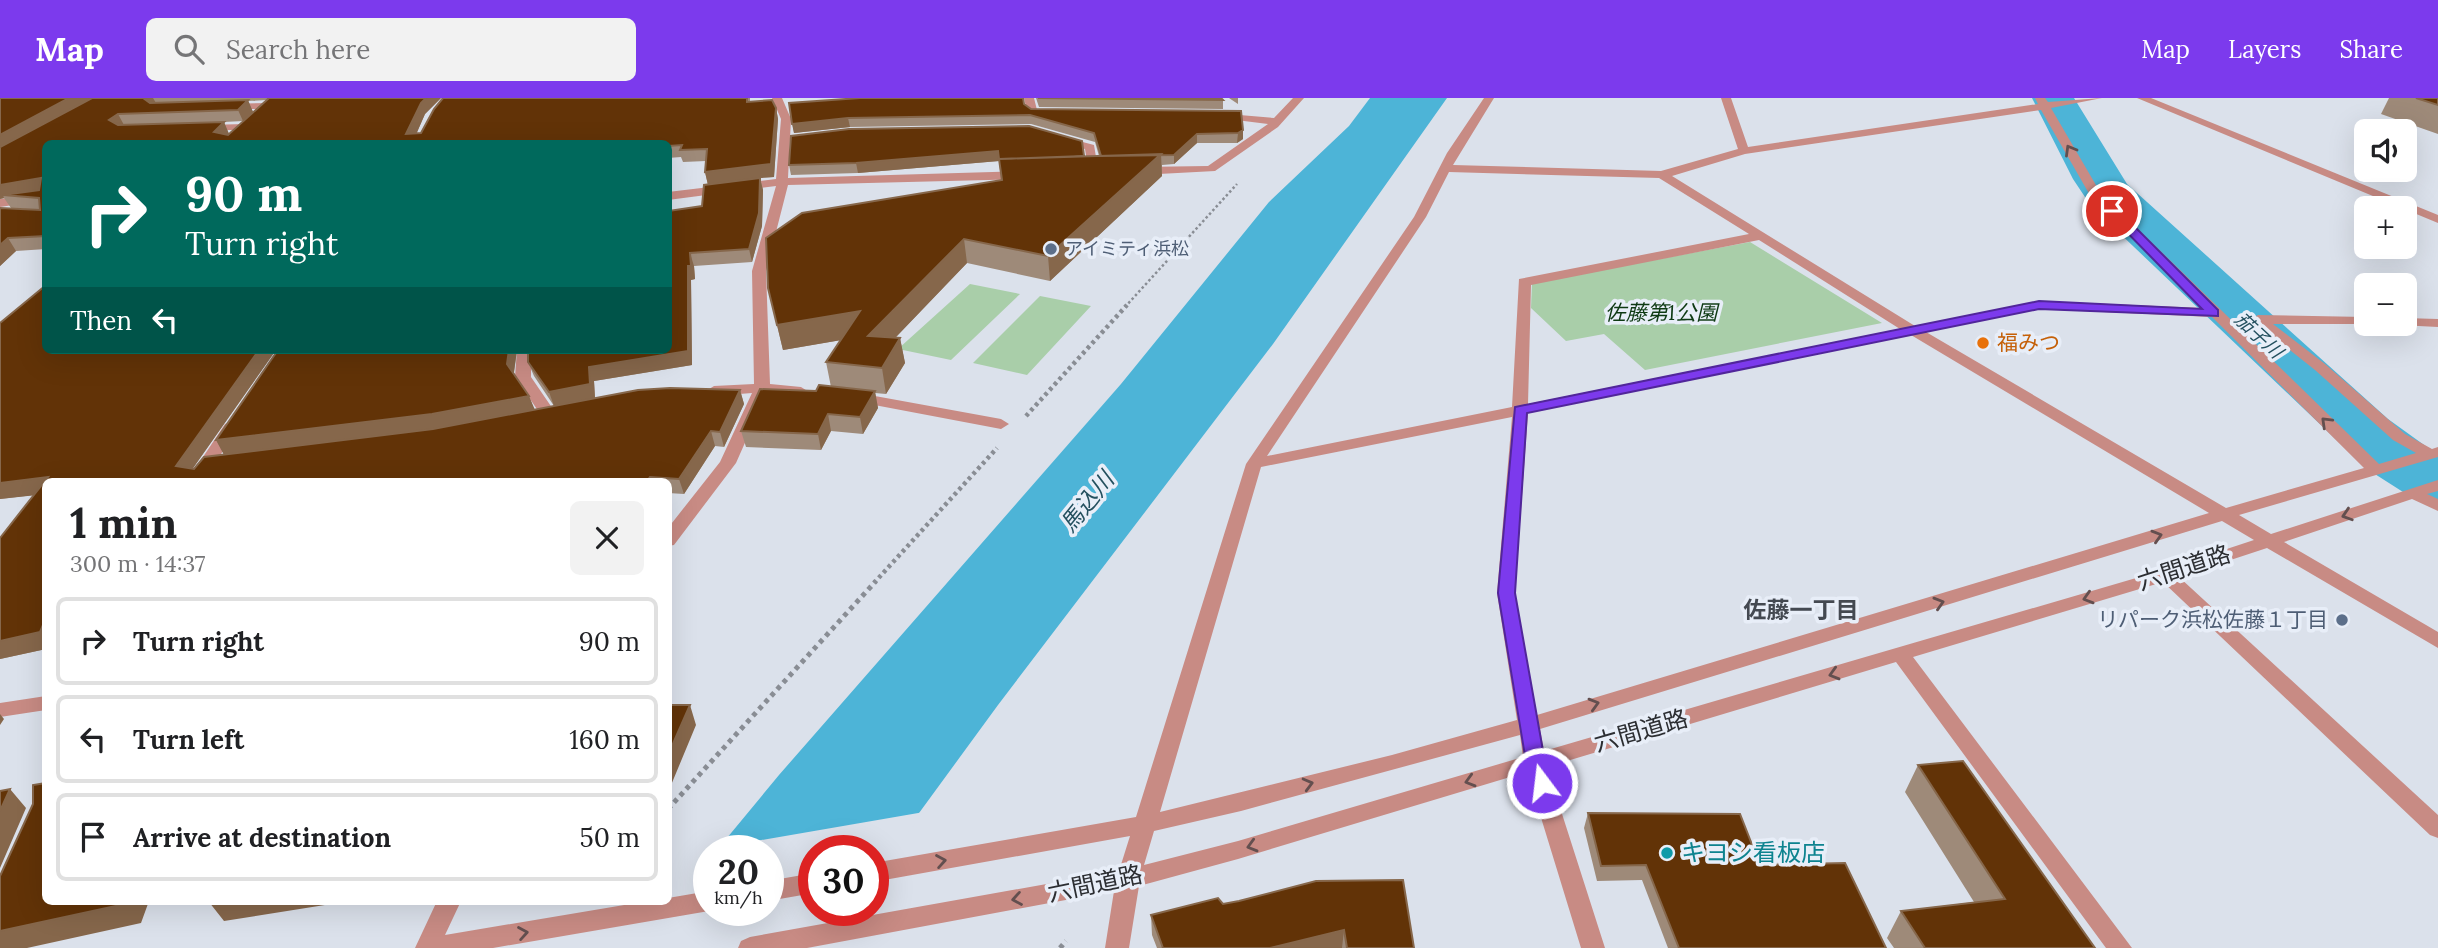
<!DOCTYPE html>
<html lang="en">
<head>
<meta charset="utf-8">
<style>
  :root { --surface:#fff; --page:#f2f2f2; --text:#202124; --muted:#757577; --line:#e0e0e0; --accent:#7c3aed }
  body { margin:0; font-family:Lora,"Noto Sans JP",serif; background:var(--page); color:var(--text); height:100vh; display:flex; flex-direction:column; font-size:26px; white-space:nowrap }
  * { box-sizing:border-box; margin:0 }
  p { font-size:23px; color:var(--muted) }
  .icon { flex:none; width:38px; height:38px; fill:none; stroke:currentColor; stroke-width:2; stroke-linecap:round; stroke-linejoin:round }
  .map { position:relative; flex:1; overflow:hidden }
  .details { position:absolute; left:42px; top:380px; width:630px; height:427px; display:flex; flex-direction:column; background:var(--surface); border-radius:10px; box-shadow:0 7px 28px #0002 }
  .details>* { flex:none }
  .hud { position:absolute; left:42px; top:42px; width:630px; height:214px; border-radius:10px; box-shadow:0 7px 28px #0002; background:#00695c; color:#fff; overflow:hidden }
  .fabs { position:absolute; left:2354px; top:21px; display:grid; gap:14px }
  .fabs a { display:grid; place-items:center; width:63px; height:63px; border-radius:10px; background:var(--surface); box-shadow:0 7px 28px #0002; font-size:35px }
  .speed { position:absolute; left:693px; top:737px; display:flex; gap:14px; font-size:35px; font-weight:700; text-align:center }
  .speed>* { display:grid; place-content:center; width:91px; height:91px; border-radius:50%; background:var(--surface); box-shadow:0 7px 28px #0002; line-height:1 }
  .speed small { font-size:18px; font-weight:400 }
  .speed .limit { border:10px solid #d22; background:#fff; color:#111 }
  .pin { position:absolute; display:grid; place-items:center; width:60px; height:60px; color:#fff; margin:-30px; border:4px solid #fff; border-radius:50%; box-shadow:0 2px 7px #0007 }
  .me { position:absolute; width:77px; margin:-38px; rotate:345deg; stroke-linejoin:round; filter:drop-shadow(0 0 5px #0008) }
  .turn { display:flex; align-items:center; gap:24px; height:147px; padding:0 28px; font-size:32px }
  .turn .icon { width:91px; height:91px; stroke-width:2.5 }
  .turn b { display:block; font-size:49px; line-height:60px }
  .then { display:flex; align-items:center; height:66px; padding:0 28px; background:#0003; gap:14px; font-size:26px }
  .round { display:grid; place-items:center; flex:none; width:74px; height:74px; border-radius:10px; background:var(--page) }
  .overview { display:flex; align-items:center; justify-content:space-between; height:119px; padding:0 28px }
  h1 { font-size:42px; font-weight:700; line-height:52px }
  ul { padding:0; list-style:none }
  li { display:flex; align-items:center; gap:21px; height:88px; margin:0 14px 10px; padding:0 14px; border:4px solid var(--line); border-radius:10px }
  li div { flex:1 }
  li b { display:block; font-size:26px }
  li em { font-style:normal }
  header { display:flex; align-items:center; gap:42px; box-sizing:border-box; height:98px; padding:0 35px; background:var(--accent); color:#fff }
  header strong { font-size:33px }
  nav { display:flex; gap:38px; margin-inline-start:auto; font-size:24px }
  .search { width:490px; height:63px; background:var(--page); display:flex; align-items:center; gap:18px; box-sizing:border-box; padding:0 24px; border-radius:10px; color:var(--muted); font-size:26px }
  .map>svg:first-child { display:block }
  .green { fill:#a9cea9 }
  .water { fill:#4db4d7 }
  .pier { fill:#dbe1eb }
  .lines { fill:none; stroke-linecap:round; stroke-linejoin:round }
  .river { fill:#4db4d7; fill-rule:evenodd }
  .path-far2 { stroke:#898d94; stroke-width:2.5; stroke-dasharray:2.5 2.5; stroke-linecap:butt }
  .path-far1 { stroke:#898d94; stroke-width:4.5; stroke-dasharray:3.5 3.5; stroke-linecap:butt }
  .path { stroke:#898d94; stroke-width:5; stroke-dasharray:4.5 4.5; stroke-linecap:butt }
  .minor { fill:#c88b84; fill-rule:evenodd }
  .wall { fill:#9e8a79; fill-rule:evenodd }
  .shaded-wall { fill:#86674b }
  .building { fill:#623307; stroke:#86674b; stroke-width:2 }
  .oneway { stroke:#634f4f }
  .route { fill:#7c3aed; stroke:#51269a; stroke-width:2 }
  .service-dot { fill:#5c6f8a; stroke:#e8eef8; stroke-width:2.5 }
  .food-dot { fill:#e8710a; stroke:#e8eef8; stroke-width:2.5 }
  .culture-dot { fill:#0f9aa8; stroke:#e8eef8; stroke-width:2.5 }
  .labels { text-anchor:middle; stroke-width:7; stroke-linejoin:round; paint-order:stroke }
  .far-service-label { font-size:18px; fill:#4e5e75; stroke:#e8eef8; text-anchor:start }
  .far-water-label { font-size:19px; font-style:italic; fill:#24505f; stroke:#e8eef8 }
  .park-label { font-size:21px; font-style:italic; fill:#0e3a13; stroke:#e8eef8 }
  .food-label { font-size:21px; fill:#c56008; stroke:#e8eef8; text-anchor:start }
  .service-label { font-size:21px; fill:#4e5e75; stroke:#e8eef8; text-anchor:end }
  .water-label { font-size:23px; font-style:italic; fill:#24505f; stroke:#e8eef8 }
  .neighbourhood-label { font-size:23px; font-weight:bold; fill:#444951; stroke:#e8eef8 }
  .near-street-label { font-size:24px; fill:#2c2e32; stroke:#e8eef8 }
  .near-culture-label { font-size:24px; fill:#0d838f; stroke:#e8eef8; text-anchor:start }
</style>
</head>
<body>
<header>
<strong>Map</strong>
<div class="search"><svg class="icon" aria-label="search" viewBox="0 0 24 24"><circle cx="10" cy="10" r="6"/><path d="M15 15l6 6"/></svg>Search here</div>
<nav><a>Map</a><a>Layers</a><a>Share</a></nav>
</header>
<div class="map">
<svg width="2438" height="850" viewBox="0 0 2438 850">
  <rect width="100%" height="100%" fill="#dbe1eb"/>
  <path class="green" d="M1750 144 1882 225 1645 272 1604 236 1566 243 1531 210 1532 185Z
    M970 186 1020 196 951 262 898 251Z
    M1040 198 1091 208 1027 277 973 265Z"/>
  <path class="water" d="M1370 0H1447L1273 246 998 607 873 778V752H814V812L637 850 709 812H768V752H717L779 677 1121 286 1269 104 1349 28Z"/>
  <path class="pier" d="M924 714 873 781V752H814V812H852L825 850H634L708 759 709 812H768V752H714L715 750Z"/>
  <g class="lines">
    <path class="river" d="M2032 0H2074L2127 86 2388 321 2438 357V407L2414 401 2367 371 2091 108 2073 81Z"/>
    <path class="path-far2" d="M1125 209 1237 86"/>
    <path class="path-far1" d="M1026 318 1127 207
      M874 485 997 350"/>
    <path class="path" d="M668 711 876 483
      M1060 850 1066 843"/>
    <path class="minor" d="M772 0H782L791 21 788 80 1024 73 1030 77 1024 81 788 87 766 173 770 286 801 289 809 294 801 299 767 295 736 365 674 447 668 448V430L720 364 752 295 714 298 706 293 714 288 754 286 752 173 776 88 668 102V94L776 81 781 21Z
      M1024 0H1034L1037 12H1052L1057 15 1052 18 1028 17Z
      M1293 0H1304L1278 29 1215 73 1140 77 1134 73 1140 69 1208 68 1268 26 1220 20 1215 17 1216 15 1274 20Z
      M1484 0H1494L1453 67 1661 73 1738 51 1721 0H1731L1748 49 2038 6 2035 0H2045L2048 4 2102 0 2051 10 2100 94 2379 366 2416 355 2393 342 2315 272 2251 221 2258 217 2366 219V226H2371H2273L2325 266 2405 336 2432 351 2438 349V359L2239 417 2271 436 2438 382V393L2427 396 2438 401V413L2412 401 2284 444 2438 534V550L2267 450 2179 479 2438 717V740L2430 737 2163 484 1913 559 2132 850H2106L1896 564 1547 669 1605 850H1581L1527 674 1238 761 1139 788 1129 850H1105L1114 793 807 850H738L741 843 750 839 1119 773 1130 738 873 784V765L1136 719 1246 366 1414 119 1447 55ZM2041 12 2091 99 2203 210 2039 203 1915 228 1672 78 1745 56ZM1449 74 1659 80 1749 136 1519 181 1512 309 1267 358 1426 119ZM1759 142 1900 231 1528 306 1531 187ZM2039 211 2212 219 2364 370 2226 410 1926 234ZM1911 237 2209 415 1537 617 1515 495 1528 315ZM1512 319 1497 495 1517 622 1392 657 1160 714 1261 369ZM2222 423 2254 442 2160 473 1544 653 1540 631ZM1520 637 1523 659 1238 743 1144 767 1154 733 1241 713Z
      M2137 0H2151L2438 117V125Z
      M226 6 270 5 275 8 270 11H222V7Z
      M205 27 246 26 251 29 246 32H201L200 30Z
      M1060 38 1094 47 1099 77 1089 75 1085 51 1056 43 1054 41Z
      M46 94V102L0 109V101Z
      M2404 220 2438 221V229L2399 227 2404 226Z
      M517 252H531V279L557 317 555 320H543L515 279Z
      M853 294 1001 321 1009 326 1001 331 848 302 845 299 848 296Z
      M231 324 239 329 203 383H187L225 326Z
      M46 598V612L0 619V605Z
      M814 775V795L768 803V783Z
      M709 793V812H712L709 813 493 850H415L437 803H461L445 837 648 803H668V800Z"/>
  </g>
  <path class="wall" d="M0 0H441L425 16 416 36 421 35 434 11 443 0H750V4L772 2 776 10 778 21 774 79 760 80 763 92 762 128 752 164 694 168 695 181 691 182 692 267 594 283 595 300 638 292 670 290 740 292 744 306 724 349 715 348 684 396 668 395V383H46V551L0 561V440L34 397 0 401V225L46 187V252H276L193 370 194 371 204 359 224 356 216 342 278 252H517L514 275 529 298 534 312 554 308 534 278 528 264V252H668V113L702 108 704 87 711 86 708 87 705 74 706 63 683 64 681 59 668 60V46H46V151L16 153 0 168V110L40 112 11 110 4 100 0 101ZM266 2 228 37 229 36 224 24 243 23 253 14 248 3Z
    M1036 0H1221L1223 2V11L1039 9Z
    M1229 0H1238V6Z
    M2389 0H2438V36L2381 16Z
    M789 5 1024 6 1031 11 1243 32V41L1237 45H1197L1174 66 1162 67V78L1050 183 967 165 896 239 900 240 905 265 886 296 875 295 878 310 863 336 831 333 821 352 746 349 741 333 816 293 831 289 826 264 841 242 783 252 768 190 1001 82 999 63 858 75 791 77 789 67 1099 58 1095 44 1031 26 850 29 794 35Z
    M1918 667 2095 850H1894L1887 840 1901 813 1974 804 1905 694Z
    M1588 715 1760 767 1886 850H1668L1642 782 1597 783 1584 730Z
    M1223 806 1414 850H1157L1152 837 1151 817Z"/>
  <path class="shaded-wall" d="M69 0H96L0 53V37Z
    M143 0H153L156 5 149 12Z
    M426 0H441L425 16 412 46 406 36 421 5Z
    M248 2 253 14 243 23 238 12Z
    M776 10 778 21 774 79 760 80 763 92 762 128 752 164 749 151 708 87 705 74Z
    M118 16 124 27 116 34 109 22Z
    M848 20 850 29 794 35 792 26Z
    M224 24 229 36 220 46 214 34Z
    M1243 32V41L1237 45 1238 35Z
    M1197 36V45L1174 66V57Z
    M998 53 999 63 858 75 856 65Z
    M1161 56 1162 78 1050 183 1048 158Z
    M41 80 46 92 3 97 4 100 0 101V87Z
    M8 140 16 153 0 168V147Z
    M964 141 967 165 873 263 868 238Z
    M690 155 694 168 695 181 691 182 692 267 594 283 595 300 554 308 549 294 589 269 688 168Z
    M860 213 865 238 783 252 777 227Z
    M900 240 905 265 886 296 882 270Z
    M259 252H276L184 383 176 368Z
    M509 252H517L513 280 507 266Z
    M740 292 744 306 724 349 720 334Z
    M875 293 878 310 863 336 860 319Z
    M529 298 535 312 439 330 224 357 216 342Z
    M828 316 831 333 821 352 818 336Z
    M711 333 715 348 684 396 679 381Z
    M48 379 46 396 0 401V385Z
    M46 520V551L0 561V543Z
    M690 607 696 627 669 692 668 657Z
    M0 616 4 621 0 627Z
    M10 691 26 710 0 770V713Z
    M126 803H149L141 825 27 850H0V830Z
    M212 803H350L224 823 209 804Z
    M1344 832 1342 850H1270Z"/>
  <path class="building" d="M0 0H69L0 37Z
    M92 0H143L150 5 248 2 238 12 118 16 109 22 118 27 224 24 214 34 228 37 269 0H426L421 5 406 36 421 35 434 11 443 0H747V4L772 2 776 10 771 66 705 74 707 51 680 52 682 47 668 48V46H46V138L8 140 0 147V110L40 112 39 100 3 97 39 92 41 80 0 87V49Z
    M860 0H1023L1024 6 1031 11 1241 13 1243 32 1238 35 1197 36 1174 57 1101 58 1094 35 1030 17 848 20 792 26 789 5Z
    M1038 0H1221L1223 2Z
    M2416 0H2438V7Z
    M1029 28 1082 43 1084 58 999 61 998 53 856 65 789 67 791 38 849 31Z
    M1161 56 1048 158 964 141 868 238 900 240 882 270 826 264 860 213 777 227 768 190 766 140 802 115 1002 82 999 61Z
    M760 80 759 115 749 151 690 155 691 168H688V253L589 269 590 286 549 294 528 264V252H668V113L702 108 704 87Z
    M46 187V252H259L176 368 194 371 204 359 433 331 638 292 670 290 740 292 720 334 711 333 679 381 650 379 647 383H46V520L40 534 0 543V440L48 379 0 385V225Z
    M278 252H509L507 266 529 298 432 316 216 342Z
    M819 287 875 293 860 319 828 316 818 336 741 333 760 291 816 293Z
    M668 607H690L668 657Z
    M1963 663 2095 850H1925L1901 813 2005 801 1918 667Z
    M46 685V803H126L125 806 0 833V778L33 706V687Z
    M10 691 0 713V693Z
    M1588 715 1740 716 1760 767 1845 765 1886 850H1679L1646 767 1601 768Z
    M1403 782 1414 850H1347L1344 832 1270 850H1163L1151 817 1218 800 1223 806 1239 803 1316 783Z"/>
  <defs><path id="oneway-chevron" d="M-2-3.5L2.5 0L-2 3.5" fill="none" stroke-width="1.6" stroke-linecap="round" stroke-linejoin="round" transform="scale(1.75)"/></defs>
  <g class="oneway">
    <use href="#oneway-chevron" transform="translate(2070 52) rotate(-120)"/>
    <use href="#oneway-chevron" transform="translate(2326 324) rotate(-136)"/>
    <use href="#oneway-chevron" transform="translate(2347 417) rotate(162)"/>
    <use href="#oneway-chevron" transform="translate(2157 438) rotate(-17)"/>
    <use href="#oneway-chevron" transform="translate(2088 500) rotate(163)"/>
    <use href="#oneway-chevron" transform="translate(1939 505) rotate(-17)"/>
    <use href="#oneway-chevron" transform="translate(1834 576) rotate(164)"/>
    <use href="#oneway-chevron" transform="translate(1594 606) rotate(-16)"/>
    <use href="#oneway-chevron" transform="translate(1470 683) rotate(164)"/>
    <use href="#oneway-chevron" transform="translate(1308 686) rotate(-15)"/>
    <use href="#oneway-chevron" transform="translate(1252 748) rotate(164)"/>
    <use href="#oneway-chevron" transform="translate(941 763) rotate(-10)"/>
    <use href="#oneway-chevron" transform="translate(1017 801) rotate(170)"/>
    <use href="#oneway-chevron" transform="translate(523 835) rotate(-10)"/>
  </g>
  <path class="route" d="M2108 110H2116L2218 212V218L2039 211 1527 315 1515 495 1545 664 1552 685 1549 691H1535L1526 664 1498 495 1515 309 2039 203 2202 211 2108 115Z"/>
  <g class="service-dot">
    <circle cx="1051" cy="151" r="7"/>
    <circle cx="2342" cy="522" r="7"/>
  </g>
  <circle class="food-dot" cx="1983" cy="245" r="7"/>
  <circle class="culture-dot" cx="1667" cy="755" r="7"/>
  <g class="labels">
    <g class="far-service-label">
      <text x="1065" y="157">アイミティ浜松</text>
    </g>
    <g class="far-water-label">
      <text transform="translate(2259 237) rotate(43)" y="7">茄子川</text>
    </g>
    <g class="park-label">
      <text x="1661" y="222">佐藤第1公園</text>
    </g>
    <g class="food-label">
      <text x="1997" y="252">福みつ</text>
    </g>
    <g class="service-label">
      <text x="2328" y="529">リパーク浜松佐藤１丁目</text>
    </g>
    <g class="water-label">
      <text transform="translate(1087 404) rotate(-51)" y="8">馬込川</text>
    </g>
    <g class="neighbourhood-label">
      <text x="1801" y="520">佐藤一丁目</text>
    </g>
    <g class="near-street-label">
      <text transform="translate(2184 470) rotate(-18)" y="8">六間道路</text>
      <text transform="translate(1641 633) rotate(-16)" y="8">六間道路</text>
      <text transform="translate(1095 786) rotate(-12)" y="8">六間道路</text>
    </g>
    <g class="near-culture-label">
      <text x="1681" y="763">キヨシ看板店</text>
    </g>
  </g>
</svg>
<div class="fabs">
<a><svg class="icon" aria-label="sound" viewBox="0 0 24 24"><path d="M4 9h4l5-4v14l-5-4H4zM17 9q2 3 0 6"/></svg></a>
<a>+</a>
<a>−</a>
</div>
<div class="speed"><div>20<small>km/h</small></div><div class="limit">30</div></div>
<div class="pin" style="left:2112px;top:113px;background:#d93025"><svg class="icon" aria-label="arrive" viewBox="0 0 24 24"><path d="M6 21V4h12l-3 4 3 4H6"/></svg></div>
<svg class="me" style="left:1542px;top:685px" viewBox="-20 -20 40 40"><circle r="17" fill="#7c3aed" stroke="#fff" stroke-width="3"/><path d="M0-11L8 9 0 5-8 9z" fill="#fff"/></svg>
<div class="hud">
<div class="turn"><svg class="icon" aria-label="right" viewBox="0 0 24 24"><path d="M7 20v-9h11M14 6l5 5-5 5"/></svg><div><b>90 m</b>Turn right</div></div>
<div class="then">Then<svg class="icon" aria-label="left" viewBox="0 0 24 24"><path d="M17 20v-9H6M10 6l-5 5 5 5"/></svg></div>
</div>
<section class="details">
<div class="overview"><div><h1>1 min</h1><p>300 m · 14:37</p></div><a class="round"><svg class="icon" aria-label="close" viewBox="0 0 24 24"><path d="M6 6l12 12M18 6L6 18"/></svg></a></div>
<ul>
<li><svg class="icon" aria-label="right" viewBox="0 0 24 24"><path d="M7 20v-9h11M14 6l5 5-5 5"/></svg><div><b>Turn right</b></div><em>90 m</em></li>
<li><svg class="icon" aria-label="left" viewBox="0 0 24 24"><path d="M17 20v-9H6M10 6l-5 5 5 5"/></svg><div><b>Turn left</b></div><em>160 m</em></li>
<li><svg class="icon" aria-label="arrive" viewBox="0 0 24 24"><path d="M6 21V4h12l-3 4 3 4H6"/></svg><div><b>Arrive at destination</b></div><em>50 m</em></li>
</ul>
</section>
</div>
</body>
</html>
